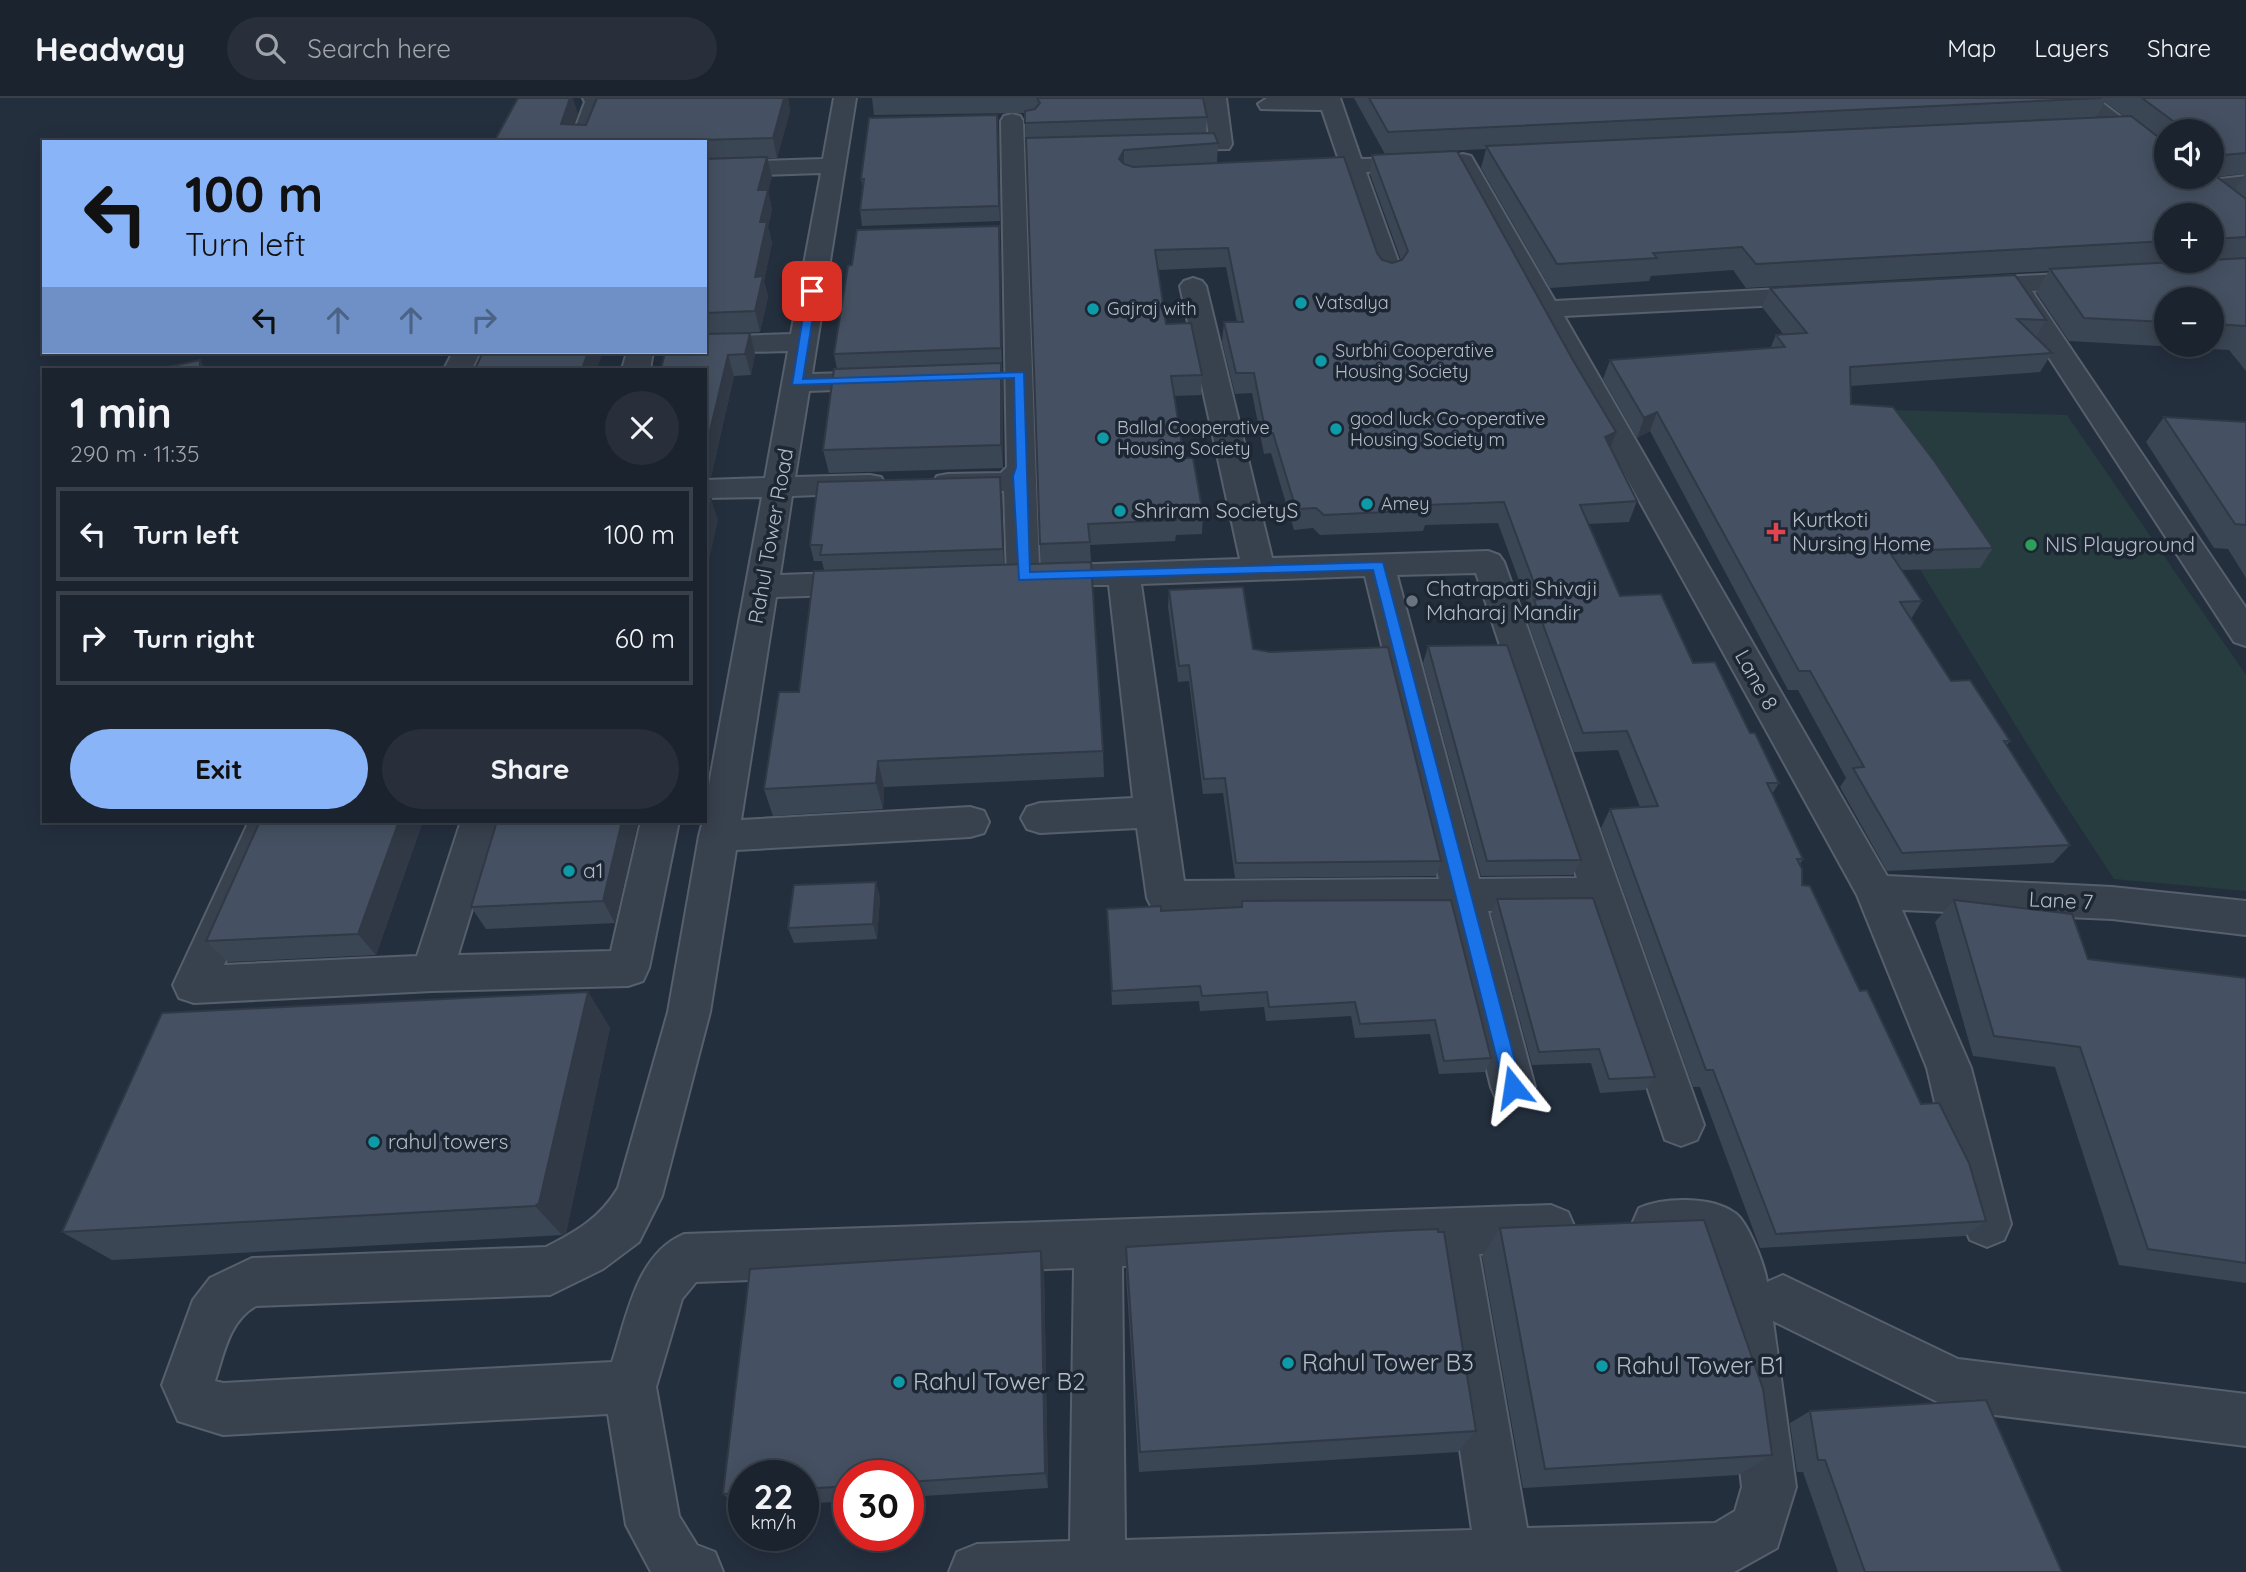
<!DOCTYPE html>
<html lang="en">
<head>
<meta charset="utf-8">
<style>
  :root { --surface:#1b232e; --page:#282f3a; --text:#f1f3f6; --muted:#a0a4aa; --line:#39404a; --accent:#8ab4f8 }
  body { margin:0; font-family:Quicksand,sans-serif; background:var(--page); color:var(--text); height:100vh; display:flex; flex-direction:column; font-size:26px; white-space:nowrap }
  * { box-sizing:border-box; margin:0 }
  p { font-size:23px; color:var(--muted) }
  .icon { flex:none; width:38px; height:38px; fill:none; stroke:currentColor; stroke-width:2; stroke-linecap:round; stroke-linejoin:round }
  .map { position:relative; flex:1; overflow:hidden }
  .side { position:absolute; left:42px; top:270px; width:665px; height:455px; display:flex; flex-direction:column; background:var(--surface); border-radius:0px; box-shadow:0 4px 18px #0003,0 0 0 2px var(--line) }
  .side>* { flex:none }
  .top-card { position:absolute; left:42px; top:42px; width:665px; height:214px; border-radius:0px; box-shadow:0 4px 18px #0003,0 0 0 2px var(--line); background:#8ab4f8; color:#111; overflow:hidden }
  .tools { position:absolute; left:2154px; top:21px; display:grid; gap:14px }
  .tools a { display:grid; place-items:center; width:70px; height:70px; border-radius:50%; background:var(--surface); box-shadow:0 4px 18px #0003,0 0 0 2px var(--line); font-size:35px }
  .speed { position:absolute; left:728px; top:1362px; display:flex; gap:14px; font-size:35px; font-weight:700; text-align:center }
  .speed>* { display:grid; place-content:center; width:91px; height:91px; border-radius:50%; background:var(--surface); box-shadow:0 4px 18px #0003,0 0 0 2px var(--line); line-height:1 }
  .speed small { font-size:18px; font-weight:400 }
  .speed .limit { border:10px solid #d22; background:#fff; color:#111 }
  .pin { position:absolute; display:grid; place-items:center; width:60px; height:60px; color:#fff; margin:-30px; border-radius:14px; box-shadow:0 4px 10px #0006 }
  .me { position:absolute; width:77px; margin:-38px; rotate:345deg; stroke-linejoin:round; filter:drop-shadow(0 0 5px #0008) }
  .turn { display:flex; align-items:center; gap:24px; height:147px; padding:0 28px; font-size:32px }
  .turn .icon { width:91px; height:91px; stroke-width:2.5 }
  .turn b { display:block; font-size:49px; line-height:60px }
  .lanes { display:flex; align-items:center; height:66px; padding:0 28px; background:#0003; justify-content:center; gap:35px; direction:ltr }
  .lanes .off { opacity:.35 }
  .round { display:grid; place-items:center; flex:none; width:74px; height:74px; border-radius:37px; background:var(--page) }
  .head { display:flex; align-items:center; justify-content:space-between; height:119px; padding:0 28px }
  h1 { font-size:42px; font-weight:700; line-height:52px }
  .button { display:flex; gap:14px; margin-top:auto; padding:14px 28px }
  .button a { flex:1; height:80px; border-radius:42px; background:var(--accent); color:#111; font-size:28px; font-weight:700; line-height:80px; text-align:center }
  .button a+a { background:var(--page); color:var(--text) }
  ul { padding:0; list-style:none }
  li { display:flex; align-items:center; gap:21px; height:94px; margin:0 14px 10px; padding:0 14px; border:4px solid var(--line); border-radius:0px }
  li div { flex:1 }
  li b { display:block; font-size:26px }
  li em { font-style:normal }
  header { display:flex; align-items:center; gap:42px; box-sizing:border-box; height:98px; padding:0 35px; background:var(--surface); border-bottom:2px solid var(--line) }
  header strong { font-size:33px }
  nav { display:flex; gap:38px; margin-inline-start:auto; font-size:24px }
  .search { width:490px; height:63px; background:var(--page); display:flex; align-items:center; gap:18px; box-sizing:border-box; padding:0 24px; border-radius:38px; color:var(--muted); font-size:26px }
  .map>svg:first-child { display:block }
  .green { fill:#263c3f }
  .lines { fill:none; stroke-linecap:round; stroke-linejoin:round }
  .minor-casing { stroke:#565f6c; stroke-width:4 }
  .tertiary-casing { stroke:#565f6c; stroke-width:4 }
  .minor { fill:#38414e; fill-rule:evenodd }
  .tertiary { fill:#38414e; fill-rule:evenodd }
  .wall { fill:#3b4654; fill-rule:evenodd }
  .shaded-wall { fill:#303945 }
  .building { fill:#455162; stroke:#303945; stroke-width:2 }
  .route { fill:#1a73e8; stroke:#114b97; stroke-width:2 }
  .culture-dot { fill:#0f9aa8; stroke:#1d2633; stroke-width:2.5 }
  .health-dot { fill:#e0444e; stroke:#1d2633; stroke-width:2.5 }
  .leisure-dot { fill:#2e9e5b; stroke:#1d2633; stroke-width:2.5 }
  .worship-dot { fill:#6b7280; stroke:#1d2633; stroke-width:2.5 }
  .labels { text-anchor:middle; stroke-width:7; stroke-linejoin:round; paint-order:stroke }
  .far-poi-label { font-size:18px; fill:#b4bcc9; stroke:#1d2633; text-anchor:start }
  .poi-label { font-size:21px; fill:#b4bcc9; stroke:#1d2633; text-anchor:start }
  .street-label { font-size:21px; fill:#b4bcc9; stroke:#1d2633 }
  .near-poi-label { font-size:24px; fill:#b4bcc9; stroke:#1d2633; text-anchor:start }
</style>
</head>
<body>
<header>
<strong>Headway</strong>
<div class="search"><svg class="icon" aria-label="search" viewBox="0 0 24 24"><circle cx="10" cy="10" r="6"/><path d="M15 15l6 6"/></svg>Search here</div>
<nav><a>Map</a><a>Layers</a><a>Share</a></nav>
</header>
<div class="map">
<svg width="2246" height="1474" viewBox="0 0 2246 1474">
  <rect width="100%" height="100%" fill="#242f3e"/>
  <path class="green" d="M1821 310 2067 317 2246 577V793L2114 781 2051 685Z"/>
  <g class="lines">
    <g class="minor-casing">
      <path id="minor" d="M583 0H605L607 4 592 44H570L585 4Z
        M834 0H856L812 276 885 274 895 276 899 282 895 288 885 290 809 293 795 379 870 377 881 379 885 386 881 393 870 395 792 398 780 477 864 474 876 477 880 485 876 493 864 496 776 499 741 722 970 709 984 713 989 724 984 735 970 739 736 752 710 914 662 1098 639 1144 603 1171 550 1197 256 1208C229 1223 224 1256 215 1283L223 1285 612 1264C627 1219 636 1156 684 1136L1551 1107 1568 1114 1575 1130 1568 1146 1551 1153 1479 1156 1527 1430 1715 1425 1735 1413 1742 1389 1717 1174 1705 1152C1682 1147 1661 1151 1639 1142L1632 1126 1639 1110C1664 1099 1712 1098 1735 1115 1748 1124 1765 1168 1767 1184L1783 1177 1958 1261 2246 1296V1348L1954 1312 1773 1223 1796 1389 1777 1450 1734 1474H949L957 1454 977 1446 1070 1443 1074 1170 696 1184 682 1201 656 1289 679 1418 697 1447 715 1454 723 1474H651L626 1427 608 1316 223 1337 178 1323 162 1287 193 1202 210 1180 252 1160 546 1149C577 1133 600 1120 618 1090L668 914 699 738 703 723H705V708L762 399 705 400V382L765 380 788 253 705 255 700 254H705V239L791 236 821 75 705 79V65L823 61ZM1431 1158 1472 1432 1125 1442 1122 1168Z
        M1204 0H1226L1232 46 1229 51 1157 52 1154 47 1157 42 1209 40Z
        M1267 0H1340L1361 61 1429 60 1432 65 1429 70 1421 72 1366 74 1402 174 1398 179 1389 182 1380 179 1376 174 1344 76H1288L1285 71 1288 66 1339 62 1322 12 1261 11 1258 6Z
        M1012 16 1020 18 1023 23 1039 468 1240 461 1180 188 1184 183 1193 180 1202 183 1206 188 1272 460 1488 453 1499 457 1504 464 1704 1027 1697 1042 1681 1048 1665 1042 1587 812 1488 813 1535 989 1529 1003 1513 1009 1497 1003 1491 989 1448 814 1167 816 1153 812 1147 800 1137 730 1040 735 1027 731 1021 720 1027 709 1040 705 1133 700 1109 487H1033L1023 490 1012 487 1007 479 1004 393 948 394 937 392 933 385 937 378 948 376 1001 375 1007 369 1001 23 1004 18ZM1476 475 1577 780 1479 781 1397 477ZM1365 478 1439 781 1184 783 1141 486Z
        M1463 56 1471 58 1474 63 1555 203 1818 189 1827 192 1831 197 1827 202 1818 205 1564 218 1887 778 2112 789 2246 803V837L2112 821 1902 812 1971 970 2011 1126 2004 1142 1987 1149 1970 1142 1963 1126 1927 970 1857 797 1452 63 1455 58Z
        M2246 78V92L2202 96 2194 94 2190 89 2194 84Z
        M2094 174 2103 177 2107 182 2103 187 2032 193 2246 510V548L2234 544 2007 195 1969 197 1960 194 1956 189 1960 184 1969 181Z
        M453 254H480L472 271H444Z
        M627 254H653L650 271H622Z
        M249 723H287L224 867 417 858 461 723H499L458 857 611 853 641 723H679L649 870 643 883 628 888 432 893 194 905 179 900 173 887Z"/>
    </g>
    <g class="tertiary-casing">
      <path id="tertiary" d="M2071 0H2096L2166 53V70L2158 68Z"/>
    </g>
    <use href="#minor" class="minor"/>
    <use href="#tertiary" class="tertiary"/>
  </g>
  <path class="wall" d="M597 0H788L790 13 777 60H768L772 79 768 93 772 112 768 129 772 145 764 183 768 199 760 234 718 236 755 256 751 277 734 278 711 379 705 381V44H494L578 16 574 26 586 27Z
    M872 0H1203L1207 19 1206 35 1218 45 1217 64 1377 155 1382 162 1392 165 1401 162 1370 76 1372 57 1574 264 1616 334 1611 350 1637 403 1629 424 1588 426 1620 498 1693 565 1750 635 1779 685 1772 696 1803 761 1800 766 1802 787 1986 1123 1965 1138 1760 1150 1700 989H1693L1601 730 1610 711 1640 709 1618 652 1574 654 1527 522 1530 513 1498 425 1425 427 1423 433 1320 437 1313 430 1294 432 1271 355 1264 356 1252 295 1235 296 1222 244 1224 224H1237L1226 169 1158 172 1166 226 1202 277 1201 297 1174 298 1184 360 1203 416 1202 436 1176 437 1175 443 1090 447 1103 653 1104 679 884 689 883 711 773 718 764 691 799 594 824 472 822 463H814L810 447 1001 396 1004 467 1041 465 1025 15 874 17Z
    M1354 0H2246V273L2229 252 2069 243 2036 194 2049 173 1746 190 1733 172 1651 178 1649 183 1550 190 1481 70 1486 51 1385 56ZM2105 4 2124 18 2096 19ZM2166 33H2212V79H2166ZM2245 76 2235 92 2217 79 2233 77ZM2166 117H2212V163H2166ZM2166 201H2212V247H2166Z
    M998 32 1000 123 862 128 860 112 863 89 861 81Z
    M999 128 1000 144 1002 267 1003 289V370L829 375 823 352 837 271 834 256 852 167Z
    M1770 190 2046 222 2036 239 2052 255 2040 274 1851 288V306L1993 450 1980 470 1902 472 1922 503 1911 521 1951 583 2010 643 2006 648 2070 747 2053 765 1887 773 1840 689 1846 680 1798 592H1788L1650 333 1637 340 1603 281 1610 262 1770 251 1776 237H1784L1762 209Z
    M2164 319 2246 324V480L2228 451 2214 450 2146 344Z
    M1169 492 1253 551 1441 763 1436 778 1235 780 1223 695 1203 696 1189 583 1178 584 1168 509Z
    M1428 548 1581 762 1573 777 1481 778 1423 565Z
    M260 723H423L376 857 228 864 206 843Z
    M497 723H638L615 825 486 831 471 809Z
    M880 799 877 841 794 845 788 830Z
    M1497 801 1655 979 1645 992 1600 995 1591 965 1532 967 1491 816Z
    M1451 802 1491 960 1485 974 1439 976 1430 936 1355 940 1351 918 1266 923 1264 909 1200 913 1199 903 1112 907 1107 811 1161 813 1241 809 1242 803Z
    M1954 802 2088 861 2246 880V1185L2119 1167 2055 969 1973 958 1935 824Z
    M588 894 610 930 566 1135 562 1137 112 1162 62 1134Z
    M1500 1130 1772 1357 1738 1377 1523 1390 1482 1158Z
    M1438 1134 1476 1333 1458 1354 1139 1374 1126 1177V1149Z
    M1041 1153 1044 1174 1048 1390 908 1399V1377H849V1403L803 1406V1377H744V1410H739L723 1396 750 1171Z
    M1810 1313 2062 1474H1838L1803 1374H1797L1790 1325Z"/>
  <path class="shaded-wall" d="M570 0H573L578 16 568 44 561 26Z
    M784 0H788L790 13 777 60 773 40Z
    M997 17 998 32 1000 123 999 108Z
    M1124 52V70L1119 61Z
    M767 59 772 79 768 93 772 112 768 129 772 145 764 183 768 199 760 234 755 213V179L760 124 758 92Z
    M999 128 1000 144 1002 266 1001 250Z
    M750 235 755 256 751 277 745 256Z
    M588 254H603L597 271H582Z
    M728 257 734 278 711 379 705 381V354Z
    M200 262 206 271H200Z
    M1001 265 1003 289V370L1001 347Z
    M1657 314 1650 333 1637 340 1644 320Z
    M1616 334 1609 354 1605 339Z
    M711 401 718 422 705 481V428Z
    M878 663 884 689 883 711 876 685Z
    M399 723H423L376 857 358 836Z
    M622 723H638L615 825 603 803Z
    M876 784 880 799 877 841 873 826Z
    M588 894 610 930 566 1135 562 1137 535 1108Z
    M1041 1153 1044 1174 1048 1390 1045 1375Z"/>
  <path class="building" d="M518 0H570L561 26 586 27 597 0H784L773 40 700 42 699 44H494Z
    M1037 0H1203L1207 19 1025 25V13L1035 11 1040 5Z
    M1369 0H2102L1388 34Z
    M2142 0H2246V55L2223 57 2218 54H2212V33H2181V29Z
    M997 17 999 108 860 112 864 81H861L869 20Z
    M2131 18 2166 45V79H2212V75L2246 101V139L2212 141V117H2166V143L1756 166 1742 149 1653 155 1657 160 1557 166 1486 48Z
    M1214 35 1218 45 1124 52 1119 61 1124 66 1133 69 1344 59 1377 155 1382 162 1392 165 1402 162 1408 153 1372 57 1457 53 1574 264 1616 334 1605 339 1637 403 1580 407 1620 498 1661 496 1693 565 1715 564 1750 635H1755L1779 685H1767L1803 761H1797L1802 771V787L1810 788 1860 893 1867 892 1921 1006 1939 1005 1969 1065 1986 1123 1776 1136 1713 972H1706L1610 711 1658 708 1627 633 1583 635 1534 502 1540 501 1504 404 1426 407 1428 412 1324 417 1316 410 1296 411 1273 335 1266 336 1254 275H1236L1224 224H1243L1228 150 1155 152 1166 226 1191 225 1202 277 1171 278 1184 360H1193L1203 416 1175 417 1176 422 1088 426 1090 444 1040 446 1026 40Z
    M767 59 758 92H768L760 124H767L755 179 763 178 755 213 705 215V61Z
    M999 128 1001 250 834 256 848 168 852 167 857 132Z
    M2246 160V228L2212 226V201H2166V224L2084 220 2050 171Z
    M2015 177 2046 222 2017 221 2052 255 1850 269 1851 306 1893 309 1935 364 1993 450 1889 453 1922 503 1900 504 1951 583 1970 582 2010 643H2004L2070 747 1902 755 1853 670 1864 669 1810 573H1799L1657 314 1644 320 1610 262 1785 249 1776 237 1807 235 1770 190Z
    M750 235 745 256 728 257 705 354V271H661L665 254H705V236Z
    M483 254H588L582 271H475Z
    M200 262V271H159Z
    M1001 265V347L823 352 834 271Z
    M2164 319 2246 324V427L2235 426Z
    M1000 379 1003 451 820 457 822 447H810L818 384Z
    M705 401H711L705 428Z
    M1091 464 1103 653 878 663 876 685 764 691 779 594H799L814 473Z
    M1243 489 1253 551 1270 554 1388 549 1441 763 1236 765 1225 680 1204 681 1189 567 1179 568 1169 492Z
    M1507 547 1581 762 1487 763 1428 548Z
    M260 723H399L358 836 206 843Z
    M497 723H622L603 803 471 809Z
    M876 784 873 826 788 830 794 787Z
    M1593 800 1655 979 1609 981 1599 951 1539 954 1497 801Z
    M1451 802 1491 960 1444 963 1435 922 1360 926 1355 904 1269 909 1267 894 1202 898 1200 888 1112 893 1107 811 1161 808V813L1242 809V803Z
    M1954 802 2072 816 2088 861 2246 880V1165L2148 1151 2080 949 1994 938Z
    M588 894 539 1105 535 1108 62 1134 162 915Z
    M1704 1122 1763 1291 1772 1357 1545 1371 1500 1130Z
    M1438 1131V1134H1444L1476 1333 1140 1354 1126 1149 1389 1133Z
    M1041 1153 1045 1375 908 1384V1377H849V1388L803 1391V1377H744V1395L723 1396 750 1171Z
    M1986 1302 2062 1474H1865L1825 1362H1818L1810 1313Z"/>
  <path class="route" d="M812 190 817 193 803 281 1024 274 1030 474 1383 464 1522 989 1519 995 1513 997 1506 995 1504 989 1373 472 1019 482 1013 378 1016 369 1014 280 792 287 807 193Z"/>
  <g class="culture-dot">
    <circle cx="1301" cy="205" r="7"/>
    <circle cx="1093" cy="211" r="7"/>
    <circle cx="1321" cy="263" r="7"/>
    <circle cx="1336" cy="331" r="7"/>
    <circle cx="1103" cy="340" r="7"/>
    <circle cx="1367" cy="406" r="7"/>
    <circle cx="1120" cy="413" r="7"/>
    <circle cx="569" cy="773" r="7"/>
    <circle cx="374" cy="1044" r="7"/>
    <circle cx="1288" cy="1265" r="7"/>
    <circle cx="1602" cy="1268" r="7"/>
    <circle cx="899" cy="1284" r="7"/>
  </g>
  <path class="health-dot" d="M1772.5 423.5h7v7h7v7h-7v7h-7v-7h-7v-7h7z"/>
  <circle class="leisure-dot" cx="2031" cy="447" r="7"/>
  <circle class="worship-dot" cx="1412" cy="503" r="7"/>
  <g class="labels">
    <g class="far-poi-label">
      <text x="1315" y="211">Vatsalya</text>
      <text x="1107" y="217">Gajraj with</text>
      <text x="1335" y="259">Surbhi Cooperative<tspan x="1335" dy="21">Housing Society</tspan></text>
      <text x="1350" y="327">good luck Co-operative<tspan x="1350" dy="21">Housing Society m</tspan></text>
      <text x="1117" y="336">Ballal Cooperative<tspan x="1117" dy="21">Housing Society</tspan></text>
      <text x="1381" y="412">Amey</text>
    </g>
    <g class="poi-label">
      <text x="1134" y="420">Shriram SocietyS</text>
      <text x="1792" y="429">Kurtkoti<tspan x="1792" dy="24">Nursing Home</tspan></text>
      <text x="2045" y="454">NIS Playground</text>
      <text x="1426" y="498">Chatrapati Shivaji<tspan x="1426" dy="24">Maharaj Mandir</tspan></text>
      <text x="583" y="780">a1</text>
      <text x="388" y="1051">rahul towers</text>
    </g>
    <g class="street-label">
      <text transform="translate(771 438) rotate(-80)" y="7">Rahul Tower Road</text>
      <text transform="translate(1756 582) rotate(61)" y="7">Lane 8</text>
      <text transform="translate(2061 803) rotate(3)" y="7">Lane 7</text>
    </g>
    <g class="near-poi-label">
      <text x="1302" y="1273">Rahul Tower B3</text>
      <text x="1616" y="1276">Rahul Tower B1</text>
      <text x="913" y="1292">Rahul Tower B2</text>
    </g>
  </g>
</svg>
<div class="tools">
<a><svg class="icon" aria-label="sound" viewBox="0 0 24 24"><path d="M4 9h4l5-4v14l-5-4H4zM17 9q2 3 0 6"/></svg></a>
<a>+</a>
<a>−</a>
</div>
<div class="speed"><div>22<small>km/h</small></div><div class="limit">30</div></div>
<div class="pin" style="left:812px;top:193px;background:#d93025"><svg class="icon" aria-label="arrive" viewBox="0 0 24 24"><path d="M6 21V4h12l-3 4 3 4H6"/></svg></div>
<svg class="me" style="left:1513px;top:989px" viewBox="-20 -20 40 40"><path d="M0-17L14 15 0 8-14 15z" fill="#1a73e8" stroke="#fff" stroke-width="4"/></svg>
<div class="top-card">
<div class="turn"><svg class="icon" aria-label="left" viewBox="0 0 24 24"><path d="M17 20v-9H6M10 6l-5 5 5 5"/></svg><div><b>100 m</b>Turn left</div></div>
<div class="lanes"><svg class="icon" aria-label="left" viewBox="0 0 24 24"><path d="M17 20v-9H6M10 6l-5 5 5 5"/></svg><svg class="icon off" aria-label="ahead" viewBox="0 0 24 24"><path d="M12 20V5M6 11l6-6 6 6"/></svg><svg class="icon off" aria-label="ahead" viewBox="0 0 24 24"><path d="M12 20V5M6 11l6-6 6 6"/></svg><svg class="icon off" aria-label="right" viewBox="0 0 24 24"><path d="M7 20v-9h11M14 6l5 5-5 5"/></svg></div>
</div>
<section class="side">
<div class="head"><div><h1>1 min</h1><p>290 m · 11:35</p></div><a class="round"><svg class="icon" aria-label="close" viewBox="0 0 24 24"><path d="M6 6l12 12M18 6L6 18"/></svg></a></div>
<ul>
<li><svg class="icon" aria-label="left" viewBox="0 0 24 24"><path d="M17 20v-9H6M10 6l-5 5 5 5"/></svg><div><b>Turn left</b></div><em>100 m</em></li>
<li><svg class="icon" aria-label="right" viewBox="0 0 24 24"><path d="M7 20v-9h11M14 6l5 5-5 5"/></svg><div><b>Turn right</b></div><em>60 m</em></li>
</ul>
<div class="button"><a>Exit</a><a>Share</a></div>
</section>
</div>
</body>
</html>
